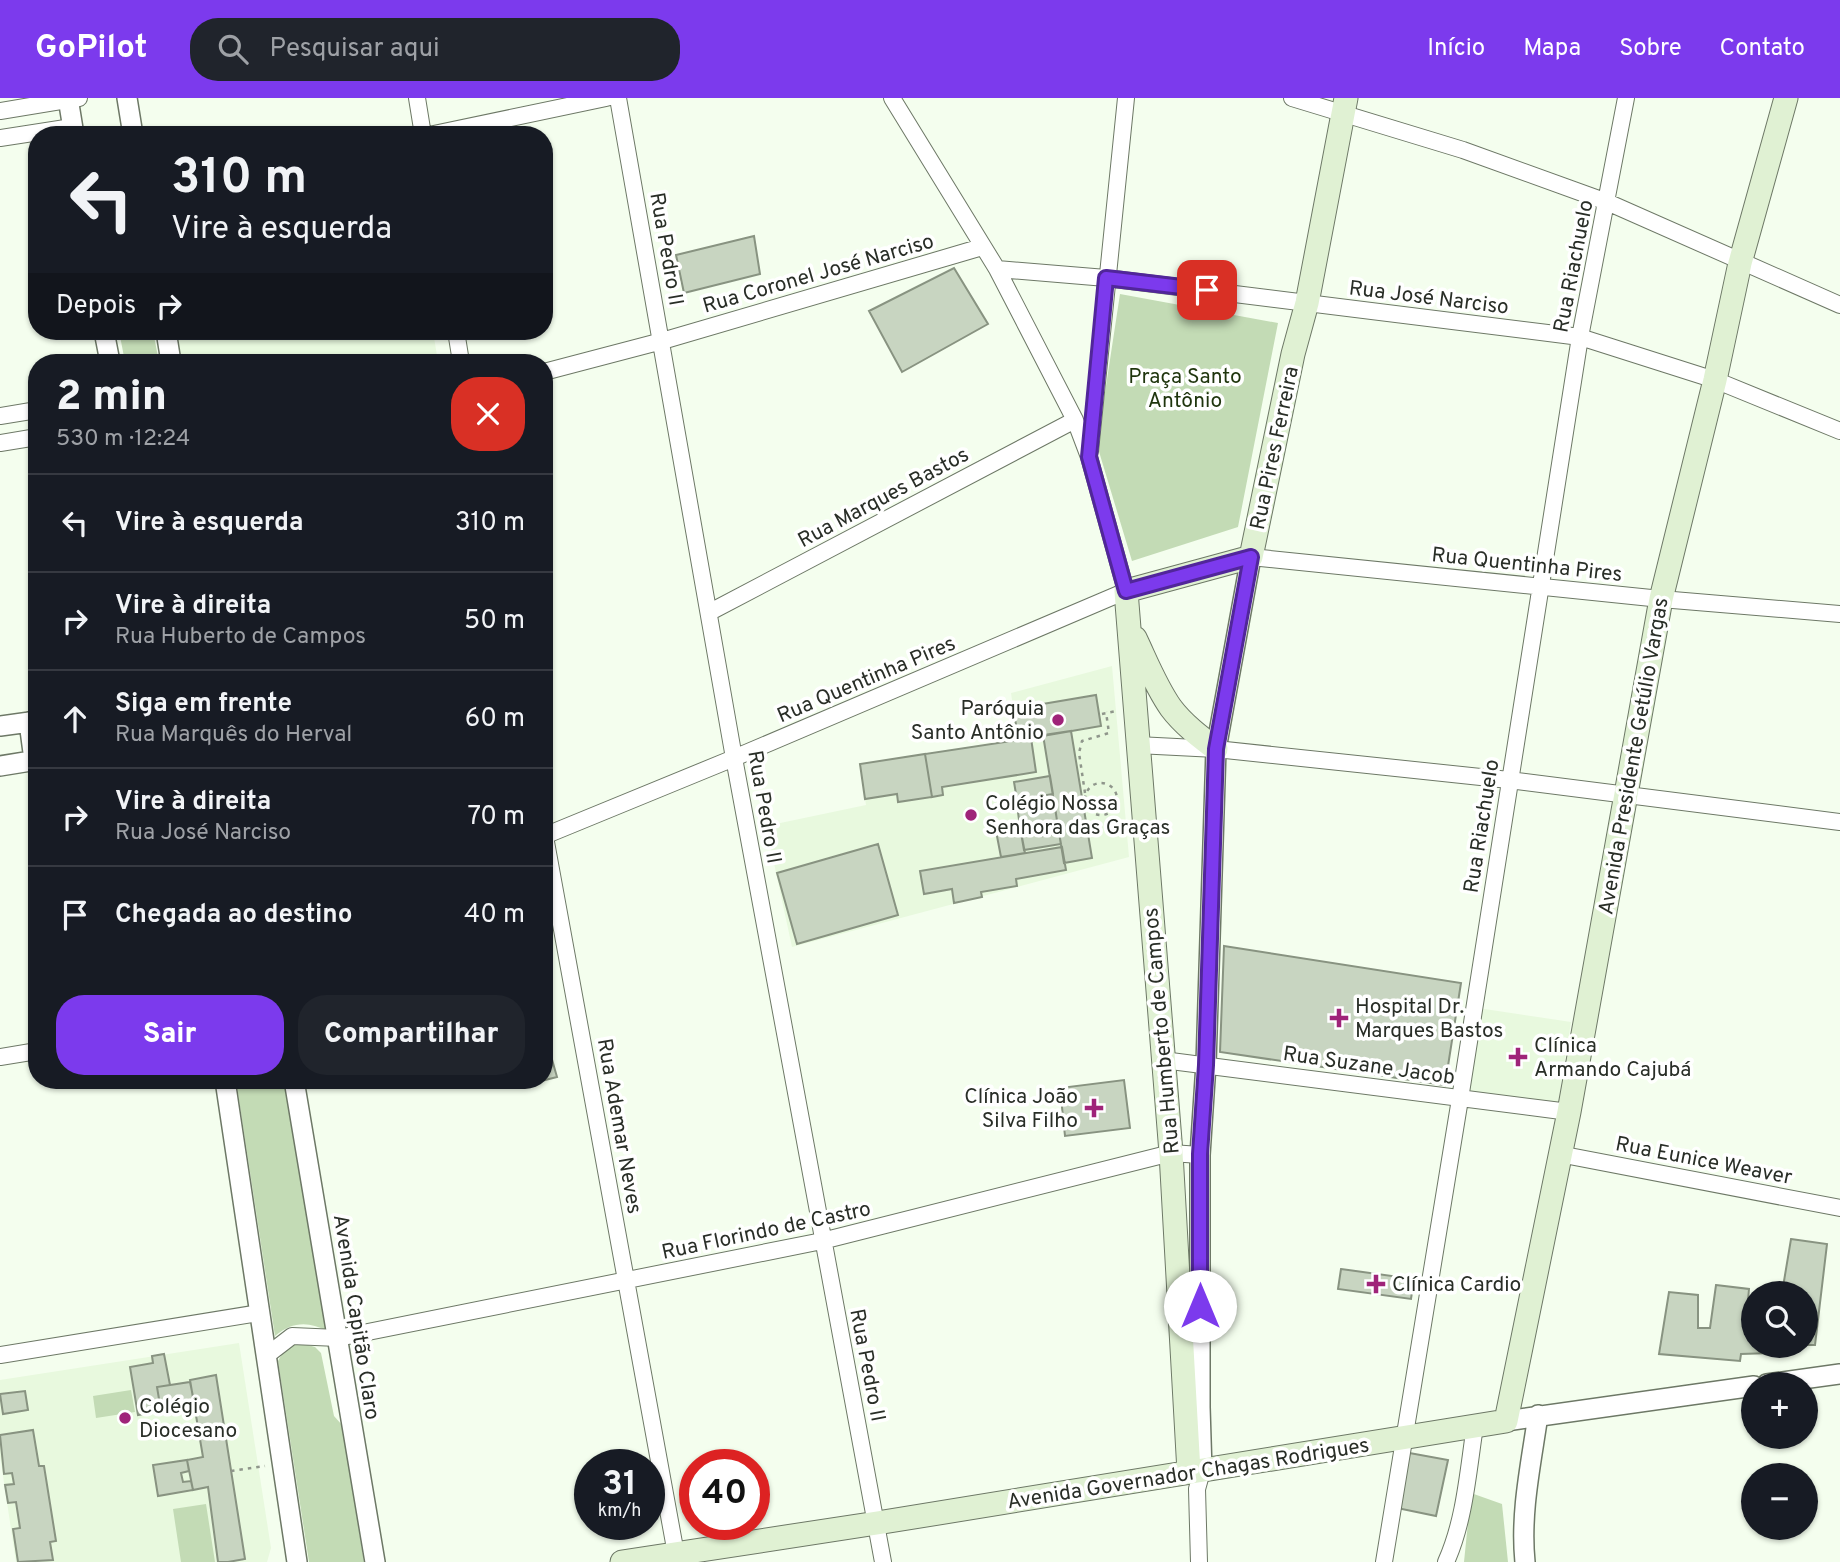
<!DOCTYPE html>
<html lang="pt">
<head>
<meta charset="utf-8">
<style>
  :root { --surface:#171b24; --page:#20242c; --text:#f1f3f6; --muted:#9ea1a6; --line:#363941; --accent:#7c3aed }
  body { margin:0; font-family:Overpass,sans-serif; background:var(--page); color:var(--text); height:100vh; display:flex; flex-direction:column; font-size:26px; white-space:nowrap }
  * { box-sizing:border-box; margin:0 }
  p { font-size:23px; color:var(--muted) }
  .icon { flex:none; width:38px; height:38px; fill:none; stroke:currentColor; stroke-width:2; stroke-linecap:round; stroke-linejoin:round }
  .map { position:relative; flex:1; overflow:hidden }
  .drawer { position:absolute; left:28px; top:256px; width:525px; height:735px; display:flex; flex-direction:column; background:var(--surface); border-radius:28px; box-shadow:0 2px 5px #0004 }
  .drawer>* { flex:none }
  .guide { position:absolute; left:28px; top:28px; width:525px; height:214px; border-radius:28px; box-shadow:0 2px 5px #0004; background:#171b24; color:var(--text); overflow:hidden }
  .fabs { position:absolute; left:1741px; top:1183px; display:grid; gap:14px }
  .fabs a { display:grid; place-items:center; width:77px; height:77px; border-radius:50%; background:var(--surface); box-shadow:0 2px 5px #0004; font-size:35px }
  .speed { position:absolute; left:574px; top:1351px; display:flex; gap:14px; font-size:35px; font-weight:700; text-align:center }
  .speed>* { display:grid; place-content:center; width:91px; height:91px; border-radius:50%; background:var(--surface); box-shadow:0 2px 5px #0004; line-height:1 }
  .speed small { font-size:18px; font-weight:400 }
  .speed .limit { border:10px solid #d22; background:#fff; color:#111 }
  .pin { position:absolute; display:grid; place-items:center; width:60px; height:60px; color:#fff; margin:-30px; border-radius:14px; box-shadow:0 4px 10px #0006 }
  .me { position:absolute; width:77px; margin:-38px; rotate:0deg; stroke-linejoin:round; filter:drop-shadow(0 0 5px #0008) }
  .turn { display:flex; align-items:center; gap:24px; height:147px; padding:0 28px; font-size:32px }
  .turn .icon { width:91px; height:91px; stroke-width:2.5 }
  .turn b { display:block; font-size:49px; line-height:60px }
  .then { display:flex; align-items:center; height:66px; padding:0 28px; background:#0003; gap:14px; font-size:26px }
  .round { display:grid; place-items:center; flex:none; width:74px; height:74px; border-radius:28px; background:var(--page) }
  .head { display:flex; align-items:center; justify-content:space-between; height:119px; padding:0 28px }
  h1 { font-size:42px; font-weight:800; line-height:52px }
  .button { display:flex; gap:14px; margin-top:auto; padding:14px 28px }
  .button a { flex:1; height:80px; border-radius:28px; background:var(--accent); color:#fff; font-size:28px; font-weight:800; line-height:80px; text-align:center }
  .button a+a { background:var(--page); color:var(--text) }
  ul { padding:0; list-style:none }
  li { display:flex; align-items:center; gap:21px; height:98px; padding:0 28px; border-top:2px solid var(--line) }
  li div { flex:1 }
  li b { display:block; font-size:26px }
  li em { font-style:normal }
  header { display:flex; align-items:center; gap:42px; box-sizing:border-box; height:98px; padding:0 35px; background:var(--accent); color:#fff }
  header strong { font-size:33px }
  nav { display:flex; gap:38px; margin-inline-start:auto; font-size:24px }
  .search { width:490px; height:63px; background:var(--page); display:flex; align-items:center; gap:18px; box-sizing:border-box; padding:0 24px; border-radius:28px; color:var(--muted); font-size:26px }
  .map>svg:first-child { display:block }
  .built { fill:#e8f9de }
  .green { fill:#c3dbb5 }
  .building { fill:#c8d5c1; stroke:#889381; stroke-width:2 }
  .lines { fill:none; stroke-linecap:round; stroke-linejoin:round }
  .minor-casing { stroke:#6d7866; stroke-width:18 }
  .tertiary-casing { stroke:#6d7866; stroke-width:22 }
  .secondary-casing { stroke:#6d7866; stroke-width:25 }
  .path { stroke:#8f968b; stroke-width:2.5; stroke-dasharray:3.5 5; stroke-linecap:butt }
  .minor { stroke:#fff; stroke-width:16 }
  .tertiary { stroke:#fff; stroke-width:19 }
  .secondary { stroke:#e0f1d3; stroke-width:23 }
  .route-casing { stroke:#51269a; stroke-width:18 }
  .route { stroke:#7c3aed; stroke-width:12 }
  .poi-dot { fill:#9f2379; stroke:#fff; stroke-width:2.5 }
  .labels { text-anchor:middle; stroke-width:7; stroke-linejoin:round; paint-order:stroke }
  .street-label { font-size:21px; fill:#292e27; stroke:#fff }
  .park-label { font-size:21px; fill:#1f350d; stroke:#fff }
  .poi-label { font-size:21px; fill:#292e27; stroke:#fff; text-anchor:start }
</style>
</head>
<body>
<header>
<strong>GoPilot</strong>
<div class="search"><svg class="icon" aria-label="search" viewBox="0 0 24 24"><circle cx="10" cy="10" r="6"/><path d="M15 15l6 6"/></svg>Pesquisar aqui</div>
<nav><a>Início</a><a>Mapa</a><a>Sobre</a><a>Contato</a></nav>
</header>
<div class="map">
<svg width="1840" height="1464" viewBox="0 0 1840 1464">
  <rect width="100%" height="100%" fill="#f4feee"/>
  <path class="built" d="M177 233H433L438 264H182Z
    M1112 568 1129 759 792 849 766 728 866 707 860 666 1018 642 1011 595Z
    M1478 910 1571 924 1558 1006 1465 995Z
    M239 1245 271 1450 267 1464H16L0 1358V1282Z"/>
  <path class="green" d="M1120 196 1278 225 1238 429 1132 463 1097 347Z
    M119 233H153L159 264H125Z
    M236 982H286L327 1233C308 1223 292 1224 275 1238Z
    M301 1245 315 1249 321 1255 334 1318 342 1327 364 1464H309L278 1263C283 1253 290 1247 301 1245Z
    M131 1292 135 1314 96 1320 93 1298Z
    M1471 1395 1502 1406 1508 1464H1464Z
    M206 1406 215 1464H181L173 1411Z"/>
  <path class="building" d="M754 138 760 176 684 195 676 157Z
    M954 170 988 226 902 274 869 213Z
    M1096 597 1101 628 1019 642 1013 611Z
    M1071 633 1092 760 1064 765 1043 637Z
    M1031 640 1036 674 942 689 943 697 932 699 925 656Z
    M925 656 932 699 898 704 897 696 865 701 860 666Z
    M1050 678 1053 696 1017 702 1014 684Z
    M1054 701 1057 723 1020 729 1017 707Z
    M1041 725 1043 738 1059 735 1061 746 1024 752 1020 729Z
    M1020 729 1025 755 1001 759 996 733Z
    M878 746 898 817 797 846 777 775Z
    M1062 749 1066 772 1016 781 1017 788 981 794 982 799 954 805 952 791 924 796 920 773Z
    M1224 848 1461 885 1445 987 1220 954Z
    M549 951 557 979 529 986 526 982H544V952Z
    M1124 982 1130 1030 1065 1038 1060 990Z
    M1791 1141 1827 1146 1815 1247H1806V1195H1782Z
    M1341 1171 1414 1181 1411 1201 1338 1191Z
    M1716 1187 1749 1191 1746 1225 1754 1226V1248H1798V1254L1741 1256 1740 1263 1659 1256 1669 1194 1698 1197V1230H1710Z
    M164 1256 170 1287 157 1289 161 1313 138 1317 130 1269 153 1265 152 1258Z
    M216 1277 245 1461 228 1464H218L208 1389 193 1392 187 1362 203 1359 190 1282Z
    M190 1284 195 1308 161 1313 157 1289Z
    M25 1293 28 1312 3 1316 0 1296Z
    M33 1332 39 1368H44L56 1443 50 1444 53 1462 18 1464 13 1431 20 1430 16 1404 8 1405 5 1387 14 1386 12 1375 4 1376 0 1337Z
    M1404 1354 1448 1362 1436 1418 1397 1410Z
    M187 1362 189 1373 181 1375 183 1384 191 1383 193 1392 158 1398 153 1367Z"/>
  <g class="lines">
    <g class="minor-casing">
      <path id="minor" d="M417 0 423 37
        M618 0 734 660 883 1464
        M1292 0 1463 52 1607 104 1840 207
        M0 13 79 0
        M429 37 606 0
        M0 40 72 29
        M997 171 1106 180 1580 239 1715 282 1840 333
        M456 233 461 264
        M544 274 662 243 982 149
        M0 318 37 312
        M0 345 37 339
        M1090 353 1126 0
        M1251 459 1661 501 1840 516
        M710 514 1075 322
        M1137 647 1216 651 1509 682 1840 724
        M544 733 676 1456
        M544 738 734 660 1126 493 1089 359 1075 322 997 171 892 0
        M0 959 37 953
        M1163 962 1569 1014
        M1559 1056 1840 1110
        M0 1257 259 1215
        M266 1258 292 1238 338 1240 822 1143 1171 1055 1200 1057
        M1199 1464 1197 1391 1202 1373
        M1384 1464 1460 1001 1580 239 1626 0
        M1446 1464C1465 1422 1468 1373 1475 1328"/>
    </g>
    <g class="tertiary-casing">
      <path id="tertiary" d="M68 0 74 37
        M127 0 133 37
        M104 233 110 264
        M166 233 171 264
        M29 624 34 662
        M0 628 37 623
        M0 668 37 662
        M225 982 297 1464
        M294 982 375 1464
        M1767 1286 1840 1276
        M1506 1323 1754 1288
        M1202 1373 1200 1309V1057L1206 966 1216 651 1251 459
        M1525 1464C1520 1415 1531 1366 1538 1317"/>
    </g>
    <g class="secondary-casing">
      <path id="secondary" d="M1135 540C1146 563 1156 589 1171 610 1183 626 1200 639 1216 651
        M1189 1374 1171 1055 1126 493 1251 459 1293 256 1307 205 1346 0
        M622 1464 877 1425 1506 1323 1569 1014 1661 501 1715 282 1740 165 1786 0"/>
    </g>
    <path class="path" d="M1102 616 1116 613
      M1085 701a16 16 0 1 1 32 0a16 16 0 1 1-32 0Z
      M1085 695 1079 655 1082 643 1109 635 1106 614
      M231 1373 265 1368"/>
    <use href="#minor" class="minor"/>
    <use href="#tertiary" class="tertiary"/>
    <use href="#secondary" class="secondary"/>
  </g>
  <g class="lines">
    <g class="route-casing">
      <path id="route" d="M1200 1208V1056L1206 967 1216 651 1251 459 1126 493 1089 359 1106 180 1207 192"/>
    </g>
    <use href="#route" class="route"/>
  </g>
  <g class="poi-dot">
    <circle cx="1058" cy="622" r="7"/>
    <circle cx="971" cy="717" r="7"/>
    <path d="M1335.5 909.5h7v7h7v7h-7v7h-7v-7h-7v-7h7z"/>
    <path d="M1514.5 948.5h7v7h7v7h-7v7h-7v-7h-7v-7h7z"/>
    <path d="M1090.5 999.5h7v7h7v7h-7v7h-7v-7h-7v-7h7z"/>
    <path d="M1372.5 1175.5h7v7h7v7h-7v7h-7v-7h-7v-7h7z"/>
    <circle cx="125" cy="1320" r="7"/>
  </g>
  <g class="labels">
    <g class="street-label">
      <text transform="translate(667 151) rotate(80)" y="7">Rua Pedro II</text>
      <text transform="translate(1573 168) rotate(-79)" y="7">Rua Riachuelo</text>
      <text transform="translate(818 175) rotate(-16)" y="7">Rua Coronel José Narciso</text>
      <text transform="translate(1429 199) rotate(7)" y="7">Rua José Narciso</text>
      <text transform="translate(1274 350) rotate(-78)" y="7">Rua Pires Ferreira</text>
      <text transform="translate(883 399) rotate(-28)" y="7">Rua Marques Bastos</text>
      <text transform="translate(1527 466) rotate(6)" y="7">Rua Quentinha Pires</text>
      <text transform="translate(866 581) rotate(-23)" y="7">Rua Quentinha Pires</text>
      <text transform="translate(1633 658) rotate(-80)" y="7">Avenida Presidente Getúlio Vargas</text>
      <text transform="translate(765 709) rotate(80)" y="7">Rua Pedro II</text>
      <text transform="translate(1481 728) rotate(-81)" y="7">Rua Riachuelo</text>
      <text transform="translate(1161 933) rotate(-95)" y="7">Rua Humberto de Campos</text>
      <text transform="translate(1369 967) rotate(8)" y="7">Rua Suzane Jacob</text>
      <text transform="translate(620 1028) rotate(80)" y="7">Rua Ademar Neves</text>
      <text transform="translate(1704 1062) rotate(11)" y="7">Rua Eunice Weaver</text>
      <text transform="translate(766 1132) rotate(-12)" y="7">Rua Florindo de Castro</text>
      <text transform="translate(357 1219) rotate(81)" y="7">Avenida Capitão Claro</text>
      <text transform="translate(868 1267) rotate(79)" y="7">Rua Pedro II</text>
      <text transform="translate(1188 1375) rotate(-9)" y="7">Avenida Governador Chagas Rodrigues</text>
    </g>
    <g class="park-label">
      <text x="1185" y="285">Praça Santo<tspan x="1185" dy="24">Antônio</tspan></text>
    </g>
    <g class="poi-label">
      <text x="1044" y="617" text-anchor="end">Paróquia<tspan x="1044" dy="24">Santo Antônio</tspan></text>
      <text x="985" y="712">Colégio Nossa<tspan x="985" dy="24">Senhora das Graças</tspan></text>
      <text x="1355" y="915">Hospital Dr.<tspan x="1355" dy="24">Marques Bastos</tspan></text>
      <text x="1534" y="954">Clínica<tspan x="1534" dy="24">Armando Cajubá</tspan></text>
      <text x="1078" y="1005" text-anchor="end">Clínica João<tspan x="1078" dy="24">Silva Filho</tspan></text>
      <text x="1392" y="1193">Clínica Cardio</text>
      <text x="139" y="1315">Colégio<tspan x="139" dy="24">Diocesano</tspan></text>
    </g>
  </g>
</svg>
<div class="fabs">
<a><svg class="icon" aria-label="search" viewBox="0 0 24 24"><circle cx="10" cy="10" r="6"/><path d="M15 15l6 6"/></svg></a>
<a>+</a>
<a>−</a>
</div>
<div class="speed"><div>31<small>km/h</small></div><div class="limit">40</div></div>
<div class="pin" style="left:1207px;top:192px;background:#d93025"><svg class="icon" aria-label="arrive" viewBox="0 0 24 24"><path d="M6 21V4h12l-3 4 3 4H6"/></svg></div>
<svg class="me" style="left:1200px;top:1208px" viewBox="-20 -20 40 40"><circle r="19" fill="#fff"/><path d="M0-13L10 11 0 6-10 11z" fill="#7c3aed"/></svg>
<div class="guide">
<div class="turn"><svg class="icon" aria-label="left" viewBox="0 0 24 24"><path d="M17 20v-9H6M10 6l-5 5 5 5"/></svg><div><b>310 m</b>Vire à esquerda</div></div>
<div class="then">Depois<svg class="icon" aria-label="right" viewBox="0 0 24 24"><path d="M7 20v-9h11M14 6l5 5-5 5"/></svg></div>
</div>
<section class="drawer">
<div class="head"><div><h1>2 min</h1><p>530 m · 12:24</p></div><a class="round" style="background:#d93025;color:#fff"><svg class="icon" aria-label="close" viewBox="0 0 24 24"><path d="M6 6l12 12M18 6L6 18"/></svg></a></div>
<ul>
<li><svg class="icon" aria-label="left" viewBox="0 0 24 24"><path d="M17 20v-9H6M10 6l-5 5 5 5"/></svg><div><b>Vire à esquerda</b></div><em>310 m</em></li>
<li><svg class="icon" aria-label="right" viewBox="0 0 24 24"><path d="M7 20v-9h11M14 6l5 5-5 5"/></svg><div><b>Vire à direita</b><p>Rua Huberto de Campos</p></div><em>50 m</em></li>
<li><svg class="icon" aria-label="ahead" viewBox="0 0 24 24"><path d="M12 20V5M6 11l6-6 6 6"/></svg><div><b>Siga em frente</b><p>Rua Marquês do Herval</p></div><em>60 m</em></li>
<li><svg class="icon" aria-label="right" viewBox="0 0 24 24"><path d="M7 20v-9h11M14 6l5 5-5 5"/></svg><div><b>Vire à direita</b><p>Rua José Narciso</p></div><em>70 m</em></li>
<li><svg class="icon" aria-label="arrive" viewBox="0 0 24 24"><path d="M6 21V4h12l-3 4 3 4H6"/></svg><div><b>Chegada ao destino</b></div><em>40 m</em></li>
</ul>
<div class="button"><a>Sair</a><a>Compartilhar</a></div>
</section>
</div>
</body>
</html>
